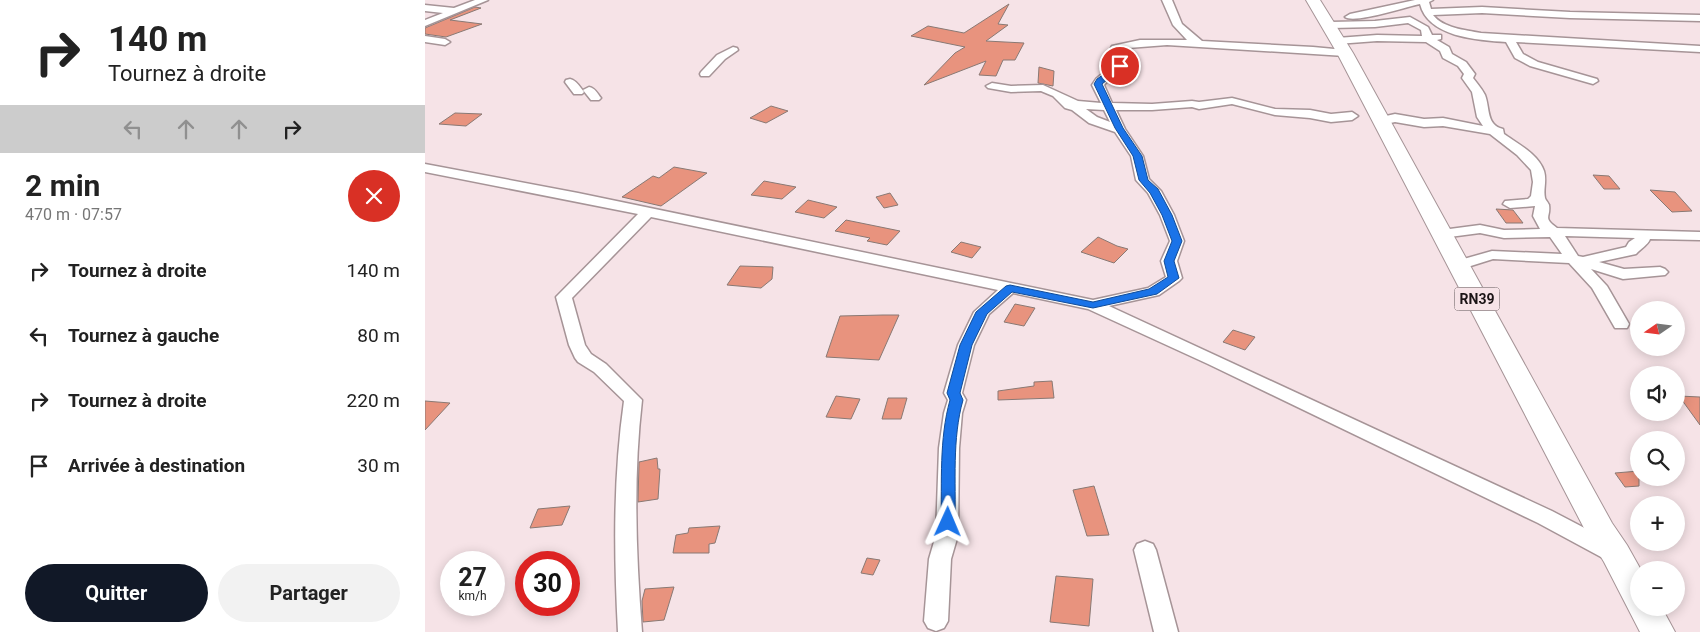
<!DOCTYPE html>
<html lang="fr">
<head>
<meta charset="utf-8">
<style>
  :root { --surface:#fff; --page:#f2f2f2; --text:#222; --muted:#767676; --accent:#111827 }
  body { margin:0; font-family:Roboto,sans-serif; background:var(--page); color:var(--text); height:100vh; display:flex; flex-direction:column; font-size:19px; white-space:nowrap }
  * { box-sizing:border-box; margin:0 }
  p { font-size:16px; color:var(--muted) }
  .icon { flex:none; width:28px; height:28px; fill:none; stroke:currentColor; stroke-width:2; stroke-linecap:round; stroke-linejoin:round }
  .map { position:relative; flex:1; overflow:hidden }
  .details { display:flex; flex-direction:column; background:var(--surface); width:425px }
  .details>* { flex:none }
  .banner { background:#fff; color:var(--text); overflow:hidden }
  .needle { width:32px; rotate:256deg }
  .fabs { position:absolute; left:1205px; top:301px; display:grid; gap:10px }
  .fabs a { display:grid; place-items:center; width:55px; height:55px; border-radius:50%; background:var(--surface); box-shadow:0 2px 12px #0003; font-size:25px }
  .speed { position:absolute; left:15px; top:551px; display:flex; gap:10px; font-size:25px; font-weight:700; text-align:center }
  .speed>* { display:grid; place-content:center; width:65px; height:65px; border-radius:50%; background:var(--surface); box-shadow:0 2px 12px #0003; line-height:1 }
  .speed small { font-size:12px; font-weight:400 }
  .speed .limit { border:8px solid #d22; background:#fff; color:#111 }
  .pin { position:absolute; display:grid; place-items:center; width:42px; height:42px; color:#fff; margin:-21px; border:2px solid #fff; border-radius:50%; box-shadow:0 1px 5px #0007 }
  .me { position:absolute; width:55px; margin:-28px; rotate:1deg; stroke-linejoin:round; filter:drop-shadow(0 0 4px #0008) }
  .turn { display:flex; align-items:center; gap:18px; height:105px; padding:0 25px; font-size:22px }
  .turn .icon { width:65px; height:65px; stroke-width:2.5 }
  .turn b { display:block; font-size:35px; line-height:42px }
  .lanes { display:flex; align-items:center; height:48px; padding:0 25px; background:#0003; justify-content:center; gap:25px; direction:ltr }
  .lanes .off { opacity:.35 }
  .round { display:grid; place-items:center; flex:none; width:52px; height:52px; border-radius:26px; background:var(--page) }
  .summary { display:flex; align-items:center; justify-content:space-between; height:85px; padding:0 25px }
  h1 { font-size:30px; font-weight:700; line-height:38px }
  .action { display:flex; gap:10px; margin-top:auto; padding:10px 25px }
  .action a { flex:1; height:58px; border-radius:30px; background:var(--accent); color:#fff; font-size:20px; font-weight:700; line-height:58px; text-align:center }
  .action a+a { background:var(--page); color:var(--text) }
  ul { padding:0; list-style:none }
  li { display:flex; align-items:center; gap:15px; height:65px; padding:0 25px }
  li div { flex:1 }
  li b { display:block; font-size:19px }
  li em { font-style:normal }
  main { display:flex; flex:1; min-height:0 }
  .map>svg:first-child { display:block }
  .building { fill:#e8937e; stroke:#897974 }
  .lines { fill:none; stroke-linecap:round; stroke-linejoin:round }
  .minor-casing { stroke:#a69497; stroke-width:3 }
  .highway-casing { stroke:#a69497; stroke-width:2 }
  .minor { fill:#fff; fill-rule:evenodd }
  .highway { fill:#fff; fill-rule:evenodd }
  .route { fill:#1a73e8; stroke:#114b97 }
  .labels { text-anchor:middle; stroke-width:4; stroke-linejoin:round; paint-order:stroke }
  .shield { fill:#f6e3e7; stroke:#5d5255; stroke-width:1 }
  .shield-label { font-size:14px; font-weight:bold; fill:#1b1416 }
</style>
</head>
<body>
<main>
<section class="details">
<div class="banner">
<div class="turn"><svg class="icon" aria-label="right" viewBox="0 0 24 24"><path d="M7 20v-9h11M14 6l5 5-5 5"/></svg><div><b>140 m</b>Tournez à droite</div></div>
<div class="lanes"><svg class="icon off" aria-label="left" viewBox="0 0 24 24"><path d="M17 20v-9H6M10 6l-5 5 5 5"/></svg><svg class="icon off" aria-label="ahead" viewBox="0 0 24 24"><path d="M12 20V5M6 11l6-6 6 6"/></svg><svg class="icon off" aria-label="ahead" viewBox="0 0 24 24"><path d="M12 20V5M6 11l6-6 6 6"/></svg><svg class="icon" aria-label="right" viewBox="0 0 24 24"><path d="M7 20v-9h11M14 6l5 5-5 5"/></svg></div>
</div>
<div class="summary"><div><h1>2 min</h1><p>470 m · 07:57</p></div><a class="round" style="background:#d93025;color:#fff"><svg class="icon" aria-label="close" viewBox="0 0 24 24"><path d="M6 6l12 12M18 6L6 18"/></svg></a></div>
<ul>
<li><svg class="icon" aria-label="right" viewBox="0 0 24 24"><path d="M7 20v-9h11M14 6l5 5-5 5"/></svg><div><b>Tournez à droite</b></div><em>140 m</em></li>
<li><svg class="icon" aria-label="left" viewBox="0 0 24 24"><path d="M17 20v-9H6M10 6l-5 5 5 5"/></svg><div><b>Tournez à gauche</b></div><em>80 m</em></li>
<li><svg class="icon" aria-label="right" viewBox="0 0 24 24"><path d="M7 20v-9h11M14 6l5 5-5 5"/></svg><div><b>Tournez à droite</b></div><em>220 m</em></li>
<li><svg class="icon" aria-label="arrive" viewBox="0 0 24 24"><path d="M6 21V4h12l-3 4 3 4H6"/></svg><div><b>Arrivée à destination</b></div><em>30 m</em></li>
</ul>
<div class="action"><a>Quitter</a><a>Partager</a></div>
</section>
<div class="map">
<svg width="1275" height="632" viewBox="0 0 1275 632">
  <rect width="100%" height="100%" fill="#f6e3e7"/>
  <path class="building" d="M584 4 573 24 583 25 561 41 599 43 590 60H578L571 76 554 75 561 61 499 85 530 53 540 47 486 36 503 26 539 33Z
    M50 7 56 8 25 20 57 24 21 37 0 34V28Z
    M614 67 629 71 628 86 613 83Z
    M346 106 363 111 341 123 325 118Z
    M30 113 57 114 41 126 14 124Z
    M249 167 282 173 236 206 197 197 228 176 234 178Z
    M1168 175 1184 176 1195 189H1179Z
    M339 181 371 187 357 199 326 195Z
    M1225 190 1250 192 1267 211 1247 212Z
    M465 193 473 205 459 208 451 197Z
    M383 200 412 207 399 218 370 212Z
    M1071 209 1088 210 1098 223H1081Z
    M421 220 475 231 462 245 442 241 445 238 410 231Z
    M673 237 692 246 703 249 689 263 656 252Z
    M536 242 556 247 547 258 526 252Z
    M315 266 348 267 347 279 336 288 302 285Z
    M590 304 610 308 599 326 579 322Z
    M458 315H474L454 360 401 357 415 316Z
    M808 330 830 337 820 350 798 342Z
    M627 381 629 398 573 400V391L609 386V382Z
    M411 396 435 399 426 419 401 417Z
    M1254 396 1275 397V425Z
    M463 398H482L476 419H457Z
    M0 401 25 403 0 430Z
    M232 458 233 469H235L233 499 213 502 214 462Z
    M1214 471V486L1200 487 1190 473Z
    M669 486 684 535 662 536 648 490Z
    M145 506 137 525 105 528 113 509Z
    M295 526 290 543 284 544V553H248L251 535 263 533 264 528Z
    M442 558 455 560 448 575 436 573Z
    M631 576 668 579 664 626 625 622Z
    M249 587 239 620 218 622 217 601 220 589Z"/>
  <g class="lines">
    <g class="minor-casing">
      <path id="minor" d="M50 0H63L0 26V20L18 13 0 11V5L29 8Z
        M737 0H747L757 24 777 41 888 47 920 50 925 53 920 56 742 45 703 48 699 49C713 64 686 76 679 85L687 103 727 104 767 101 774 102 807 98 850 109 885 110 906 114 927 112 933 116 927 120 906 122 885 118 850 115 807 104 774 109 767 107 727 110H691L700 129 718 156 724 179 736 191 749 215 759 241 752 261 757 278 754 281 734 295 684 306 1127 511 1192 545 1195 551 1192 557 1184 560 1176 557 1113 523 783 364 663 309 588 293 564 314 549 345 537 393 541 400 537 413 534 448 533 535 526 559 523 621 519 628 511 631 503 628 499 621 504 559 511 535 514 448 519 413 523 400 519 393 533 345 549 312 573 290 226 217 147 298 160 345 166 354 181 364 217 400C208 478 211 554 217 632H193C189 555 188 478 199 401L169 372 153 362 150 358 144 345 131 297 213 214 0 172V164L153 193 668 300 723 288 741 277 736 261 745 241 735 215 723 193 711 180 706 156 690 132 664 123 647 110 640 108 628 96 616 91 586 92 563 88 561 86 567 83 586 86 618 85 653 101 676 103 667 85 671 79 691 62 692 54 686 48 687 46 715 40H762L748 25ZM661 109 679 110 685 122 672 117Z
        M990 0H1008L1004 2 1006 9 1057 7 1145 12 1275 15V21L1145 18 1057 13 1008 15C1018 28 1040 30 1056 33L1275 46V52L1091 42 1098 54 1113 62 1172 79 1173 81 1168 84 1105 66 1090 58 1081 42C1052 40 1003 37 995 4 981 7 929 24 920 17L925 14Z
        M985 17 1003 27 1007 35H1016V39L1012 40 1024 47 1027 54 1041 62 1050 74 1048 78C1052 83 1057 89 1060 95 1065 108 1061 125 1078 129L1079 134C1093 144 1113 154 1119 171 1122 181 1118 189 1120 198 1120 199 1124 204 1124 205 1126 218 1117 217 1132 228L1275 232V240L1225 239C1223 245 1215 249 1211 254L1174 262 1199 269 1235 267 1240 269 1243 272 1240 275 1198 279 1166 269 1182 286 1204 324 1202 328H1190L1167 288 1144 263 1068 259 1033 270 1028 268 1025 265 1028 262 1067 251 1137 254 1125 237 1079 238 1055 233 1017 238 1012 237 1010 234 1012 231 1017 230 1055 225 1079 230 1115 229 1108 216 1110 206 1085 208 1078 204 1080 201 1103 199 1106 196 1108 182 1106 170 1092 155 1065 134 1018 126 999 127 970 122 956 125 950 121 952 118 970 114 999 119 1018 118 1058 126 1052 117 1047 92 1037 78 1039 74 1033 66 1018 58 1015 51 1001 42 952 41 912 44 907 41 912 38 952 35 997 36 996 30 983 23 950 27 906 28 901 25 906 22 950 21ZM1140 236H1141L1210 238 1204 242 1201 247 1158 257 1153 256Z
        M0 36 20 39 25 42 20 45 0 42Z
        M308 47 312 48 313 50 300 59 284 76H276L275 74 276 72 292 55Z
        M145 79C151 80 155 87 159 92L157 94H149L140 82 141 80Z
        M164 87C170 88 172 93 176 98L174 100H166L158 90Z
        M720 541 728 544 731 550 753 632H729L709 550 712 544Z"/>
    </g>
    <g class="highway-casing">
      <path id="highway" d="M881 0H895L928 53 1187 523 1202 545 1216 570H1214V608H1237L1250 632H1215L1179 562 1161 532 912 53Z"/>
    </g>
    <use href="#minor" class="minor"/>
    <use href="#highway" class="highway"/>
  </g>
  <path class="route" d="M695 63 699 66 698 67 677 84 698 128 717 156 723 180 733 189 747 215 757 241 749 261 754 278 732 294 668 308 587 292 562 314 547 345 535 393 538 400C527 439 531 482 530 522L528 526 523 528 518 526 516 522C517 482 514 439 525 400L522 393 535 345 551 312 581 286 585 285 668 302 724 289 743 277 739 261 747 241 737 215 725 193 714 180 708 156 690 128 669 84 672 79Z"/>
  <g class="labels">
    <rect class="shield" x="1029.5" y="287.5" width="45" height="23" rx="4"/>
    <g class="shield-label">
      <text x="1052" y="304">RN39</text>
    </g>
  </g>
</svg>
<div class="fabs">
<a><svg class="needle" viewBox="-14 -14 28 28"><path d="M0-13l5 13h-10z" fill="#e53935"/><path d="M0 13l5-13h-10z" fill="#767676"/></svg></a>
<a><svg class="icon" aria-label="sound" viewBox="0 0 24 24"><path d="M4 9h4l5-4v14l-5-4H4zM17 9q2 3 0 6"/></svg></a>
<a><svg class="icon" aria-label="search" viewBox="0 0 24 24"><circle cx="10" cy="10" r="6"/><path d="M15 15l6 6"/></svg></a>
<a>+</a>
<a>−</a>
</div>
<div class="speed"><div>27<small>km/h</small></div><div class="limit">30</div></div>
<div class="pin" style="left:695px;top:66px;background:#d93025"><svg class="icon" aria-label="arrive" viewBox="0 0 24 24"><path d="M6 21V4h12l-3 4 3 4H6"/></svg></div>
<svg class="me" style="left:523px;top:522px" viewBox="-20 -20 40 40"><path d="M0-17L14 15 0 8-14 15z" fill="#1a73e8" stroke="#fff" stroke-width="4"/></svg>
</div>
</main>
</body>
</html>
